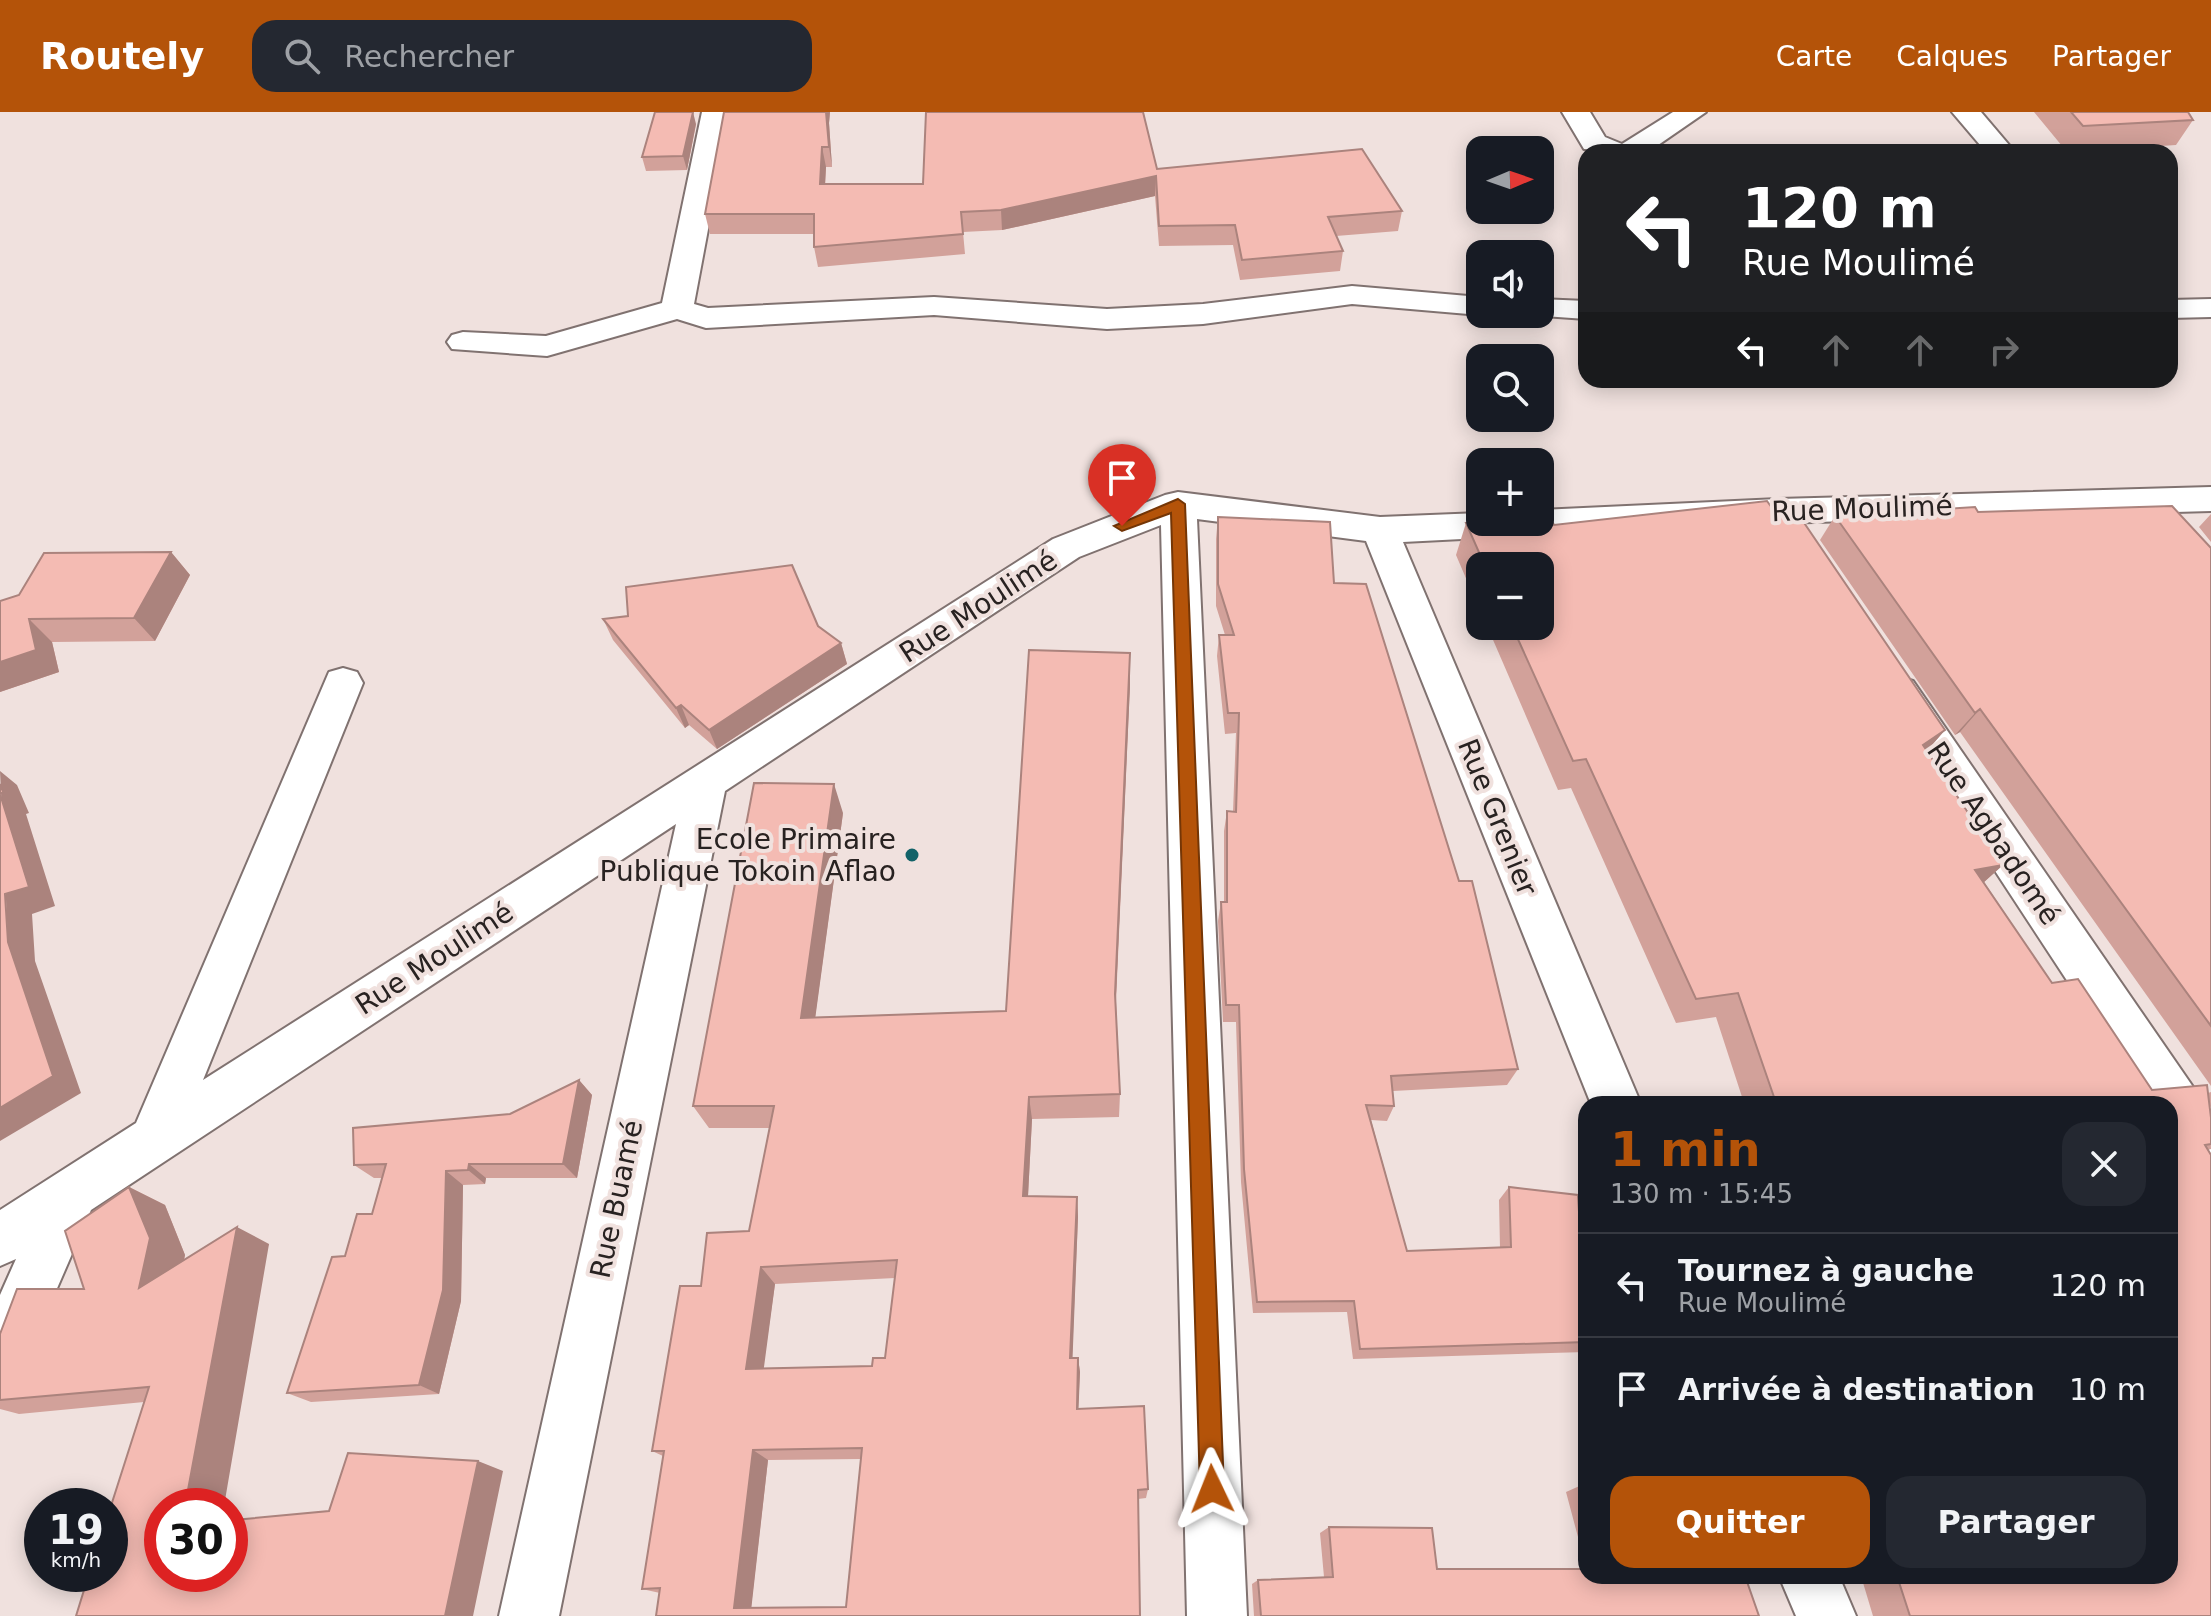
<!DOCTYPE html>
<html lang="fr">
<head>
<meta charset="utf-8">
<style>
  :root { --surface:#171b24; --page:#242831; --text:#f1f3f6; --muted:#9ea1a6; --line:#363941; --accent:#b45309 }
  body { margin:0; font-family:"DejaVu Sans",sans-serif; background:var(--page); color:var(--text); height:100vh; display:flex; flex-direction:column; font-size:30px; white-space:nowrap }
  * { box-sizing:border-box; margin:0 }
  p { font-size:26px; color:var(--muted) }
  .icon { flex:none; width:44px; height:44px; fill:none; stroke:currentColor; stroke-width:2; stroke-linecap:round; stroke-linejoin:round }
  .map { position:relative; flex:1; overflow:hidden }
  .drawer { position:absolute; left:1578px; top:984px; width:600px; height:488px; display:flex; flex-direction:column; background:var(--surface); border-radius:24px; box-shadow:0 4px 20px #0003 }
  .drawer>* { flex:none }
  .top-card { position:absolute; left:1578px; top:32px; width:600px; height:244px; border-radius:24px; box-shadow:0 4px 20px #0003; background:#202124; color:#fff; overflow:hidden }
  .needle { width:52px; rotate:88deg }
  .controls { position:absolute; left:1466px; top:24px; display:grid; gap:16px }
  .controls a { display:grid; place-items:center; width:88px; height:88px; border-radius:16px; background:var(--surface); box-shadow:0 4px 20px #0003; font-size:40px }
  .speed { position:absolute; left:24px; top:1376px; display:flex; gap:16px; font-size:40px; font-weight:700; text-align:center }
  .speed>* { display:grid; place-content:center; width:104px; height:104px; border-radius:50%; background:var(--surface); box-shadow:0 4px 20px #0003; line-height:1 }
  .speed small { font-size:20px; font-weight:400 }
  .speed .limit { border:12px solid #d22; background:#fff; color:#111 }
  .pin { position:absolute; display:grid; place-items:center; width:68px; height:68px; color:#fff; margin:-82px -34px; border-radius:50% 50% 50% 0; rotate:-45deg; box-shadow:0 0 8px #0007 }
  .pin .icon { rotate:45deg }
  .me { position:absolute; width:88px; margin:-44px; rotate:358deg; stroke-linejoin:round; filter:drop-shadow(0 0 6px #0008) }
  .turn { display:flex; align-items:center; gap:28px; height:168px; padding:0 32px; font-size:36px }
  .turn .icon { width:104px; height:104px; stroke-width:2.5 }
  .turn b { display:block; font-size:56px; line-height:68px }
  .lanes { display:flex; align-items:center; height:76px; padding:0 32px; background:#0003; justify-content:center; gap:40px; direction:ltr }
  .lanes .off { opacity:.35 }
  .round { display:grid; place-items:center; flex:none; width:84px; height:84px; border-radius:24px; background:var(--page) }
  .summary { display:flex; align-items:center; justify-content:space-between; height:136px; padding:0 32px }
  h1 { font-size:48px; font-weight:800; line-height:60px; color:var(--accent) }
  .button { display:flex; gap:16px; margin-top:auto; padding:16px 32px }
  .button a { flex:1; height:92px; border-radius:24px; background:var(--accent); color:#fff; font-size:32px; font-weight:800; line-height:92px; text-align:center }
  .button a+a { background:var(--page); color:var(--text) }
  ul { padding:0; list-style:none }
  li { display:flex; align-items:center; gap:24px; height:104px; padding:0 32px; border-top:2px solid var(--line) }
  li div { flex:1 }
  li b { display:block; font-size:30px }
  li em { font-style:normal }
  header { display:flex; align-items:center; gap:48px; box-sizing:border-box; height:112px; padding:0 40px; background:var(--accent); color:#fff }
  header strong { font-size:38px }
  nav { display:flex; gap:44px; margin-inline-start:auto; font-size:28px }
  .search { width:560px; height:72px; background:var(--page); display:flex; align-items:center; gap:20px; box-sizing:border-box; padding:0 28px; border-radius:24px; color:var(--muted); font-size:30px }
  .map>svg:first-child { display:block }
  .lines { fill:none; stroke-linecap:round; stroke-linejoin:round }
  .minor-casing { stroke:#807270; stroke-width:4 }
  .minor { fill:#fff; fill-rule:evenodd }
  .wall { fill:#d2a19a; fill-rule:evenodd }
  .shaded-wall { fill:#ab837d }
  .building { fill:#f4bbb3; stroke:#ab837d; stroke-width:2; fill-rule:evenodd }
  .route { fill:#b45309; stroke:#753606; stroke-width:2 }
  .poi-dot { fill:#126268; stroke:#f0e1de; stroke-width:3 }
  .labels { text-anchor:middle; stroke-width:8; stroke-linejoin:round; paint-order:stroke }
  .street-label { font-size:28px; fill:#282221; stroke:#f0e1de }
  .poi-label { font-size:28px; fill:#282221; stroke:#f0e1de; text-anchor:end }
</style>
</head>
<body>
<header>
<strong>Routely</strong>
<div class="search"><svg class="icon" aria-label="search" viewBox="0 0 24 24"><circle cx="10" cy="10" r="6"/><path d="M15 15l6 6"/></svg>Rechercher</div>
<nav><a>Carte</a><a>Calques</a><a>Partager</a></nav>
</header>
<div class="map">
<svg width="2211" height="1504" viewBox="0 0 2211 1504">
  <rect width="100%" height="100%" fill="#f0e1de"/>
  <g class="lines">
    <g class="minor-casing">
      <path id="minor" d="M702 0H730L694 192 708 196 934 185 1107 197 1203 192 1352 174 1480 185V202H1486L1480 203 1352 192 1203 212 1107 217 934 203 706 216 677 207 547 244 452 237 447 230 452 223 463 220 546 224 662 191Z
        M1562 0H1590L1605 25 1622 32 1673 0H1706L1648 40 1584 37Z
        M1952 0H1981L2015 40H1986Z
        M1540 187 1586 189V207L1529 203 1540 202Z
        M2211 187V205L2170 206V188Z
        M2211 375V399L1778 411 1403 430 1641 992H1591L1366 429 1197 407 1247 1504H1187L1161 413 1079 445 725 679 559 1504H499L676 712 91 1098 19 1264 0 1273V1183L16 1147 0 1154V1098L136 1011 329 560 343 556 357 560 363 571 203 968 1053 427 1165 383 1178 380 1380 405 1480 401V410H1540V398L1778 387Z
        M1899 565 1913 569 2211 1001V1068C2174 1054 2170 1028 2170 992H2148L1885 591 1879 580 1885 569Z
        M1779 1464H1839L1856 1504H1796Z"/>
    </g>
    <use href="#minor" class="minor"/>
  </g>
  <path class="wall" d="M725 0H830L829 11 832 55H826L825 72H923L1157 57 1402 99 1398 119 1336 124 1343 139 1340 159 1240 168 1233 133 1159 134 1155 84 1002 118 963 120 965 142 818 155 814 135V122H710L705 102Z
    M2034 0H2188L2193 8 2176 33 2067 40Z
    M696 12 687 58 646 59 642 45Z
    M1775 400 1945 618 1927 639 2003 753 1984 770 2052 871 2152 978 2208 981 2211 980V996L2210 994 2211 1037 2208 1038 2211 1504H1873L1861 1464H2170V992H1738L1743 988 1716 905 1676 911 1571 676 1558 678 1487 514H1540V454H1480V499L1456 443 1466 411 1554 413Z
    M1978 400 2211 436V974L1960 620 1955 623 1820 428 1835 404Z
    M2211 402V430L2199 415Z
    M1218 405 1334 471 1518 957 1507 973 1393 979 1394 994 1387 1009 1371 1008 1407 1139 1500 1136 1499 1088 1509 1075 1581 1133H1586V1240L1353 1247 1347 1200 1253 1201 1241 1070 1236 910H1223L1218 809 1221 790H1224V719L1227 699 1233 700 1236 621 1225 622 1217 544 1219 523H1225L1216 494V427Z
    M171 440 190 463 155 529 52 530 59 560 0 580V489Z
    M603 507 818 514 841 531 847 552 717 637 689 613 685 616 613 528Z
    M1130 573 1116 890 1120 982 1119 1005 1032 1007 1028 1084 1077 1085 1078 1105 1072 1246H1078L1080 1260 1078 1297 1148 1377 1146 1386 1138 1387 1140 1504H656L660 1481 642 1477 663 1344 652 1339 701 1174 749 1119 770 1016H709L693 994 843 701 815 905 1006 899ZM895 1166 885 1246 872 1254 763 1256 775 1172ZM861 1347 846 1495H751L768 1348Z
    M579 968 592 983 577 1066H486L485 1072 463 1073 461 1189 439 1282 311 1290 287 1281 345 1144 372 1102 382 1066H374L354 1053 510 1002Z
    M129 1075 165 1093 185 1143 184 1148 269 1132 162 1394V1462L329 1399 503 1359 76 1504 144 1290 19 1302 0 1297V1222L84 1177Z
    M1586 1276V1305L1579 1280Z
    M1584 1372H1586V1455L1566 1380Z
    M1329 1415 1437 1457 1759 1504H1254L1252 1472 1258 1468 1324 1465 1320 1421Z"/>
  <path class="shaded-wall" d="M693 0 696 12 687 58 683 44Z
    M826 0H830L829 11 832 55 829 35Z
    M822 35 826 55 824 92 820 72Z
    M1156 64 1155 84 1002 118 1001 98Z
    M171 440 190 463 155 529 134 506Z
    M29 507 52 530 59 560 0 580V550Z
    M841 531 847 552 717 637 709 618Z
    M1130 541V573L1115 906V882Z
    M681 593 689 613 685 616 676 596Z
    M1980 597 1960 620 1955 623 1975 601Z
    M1945 618 1919 648 1923 633Z
    M0 659 17 673 29 701 26 702 55 794 32 802 35 849 81 981 0 1029V996L8 830Z
    M834 672 843 701 812 930 801 906Z
    M2003 753 1973 780 1975 758Z
    M579 968 592 983 577 1066 563 1052Z
    M1029 985 1032 1007 1027 1103 1023 1084Z
    M469 1052 486 1066 485 1072 468 1058Z
    M446 1059 463 1073 461 1189 439 1282 419 1273Z
    M129 1075 165 1093 185 1143 175 1191 139 1176Z
    M1077 1085 1078 1105 1072 1260 1070 1246Z
    M237 1115 269 1132 224 1394H185Z
    M761 1155 775 1172 762 1270 746 1257Z
    M1078 1246 1080 1260 1078 1309 1077 1297Z
    M753 1338 768 1348 751 1499 734 1496Z
    M478 1349 503 1359 473 1504H445Z"/>
  <path class="building" d="M655 0H693L683 44 642 45Z
    M724 0H826L829 35H822L820 72H923L926 0H1143L1157 57 1362 37 1402 99 1328 105 1343 139 1242 148 1235 113 1159 114 1156 64 1001 98 961 100 963 122 814 135V102H705Z
    M2071 0H2188L2193 8 2083 14Z
    M1767 389 1775 400 1796 399 1945 618 1923 633 2003 753 1975 758 2052 871 2078 867 2152 978 2207 973 2211 1006V1032L2205 1033 2211 1043V1504H1910L1897 1464H2170V992H1746L1744 987 1774 985 1738 881 1696 887 1586 647 1573 649 1512 514H1540V454H1485L1466 411 1480 410H1540V403L1548 402 1554 413Z
    M2172 394 2211 436V914L1980 597 1975 601 1835 404 1975 395 1978 400Z
    M1218 405 1330 410 1334 471 1366 472 1459 769H1472L1518 957 1391 964 1394 994 1366 993 1407 1139 1511 1135 1509 1075 1578 1083 1581 1133H1586V1230L1360 1237 1354 1189 1257 1190 1244 1057 1239 893H1226L1221 790H1227V699L1236 700 1239 601H1228L1219 523H1234L1218 472Z
    M171 440 134 506 29 507 36 538 0 550V489L19 483 44 441Z
    M792 453 818 514 841 531 709 618 681 593 676 596 603 507 628 504 626 475Z
    M1029 538 1130 541 1115 882 1120 982 1029 985 1023 1084 1077 1085 1070 1246H1078L1077 1297 1144 1294 1148 1377 1138 1378 1140 1504H656L660 1476 642 1477 664 1339H652L680 1174H701L707 1121 749 1119 774 994H693L754 671 834 672 801 906 1006 899ZM897 1148 885 1246H873L872 1254 746 1257 761 1155ZM862 1336 846 1495 734 1496 753 1338Z
    M0 672 3 680 0 682 29 775 5 782 8 830 53 964 0 996Z
    M579 968 563 1052H469L468 1058 446 1059 443 1178 419 1273 287 1281 332 1145 345 1144 357 1102H372L386 1052 354 1053 353 1016 510 1002Z
    M129 1075 150 1126 139 1176 237 1115 185 1394H162V1462H230V1421L234 1408 329 1399 348 1341 478 1349 445 1504H76L89 1462H110V1397L149 1275 0 1288V1222L17 1177H84L65 1119Z
    M1329 1415 1432 1416 1437 1457H1586V1464H1745L1759 1504H1261L1258 1468 1333 1465Z"/>
  <path class="route" d="M1178 387 1185 392 1224 1377 1221 1385 1212 1389 1204 1385 1200 1377 1171 401 1122 419 1114 414Z"/>
  <circle class="poi-dot" cx="912" cy="743" r="8"/>
  <g class="labels">
    <g class="street-label">
      <text transform="translate(1862 396) rotate(-2)" y="10">Rue Moulimé</text>
      <text transform="translate(978 494) rotate(-33)" y="10">Rue Moulimé</text>
      <text transform="translate(1498 705) rotate(68)" y="10">Rue Grenier</text>
      <text transform="translate(1994 721) rotate(56)" y="10">Rue Agbadomé</text>
      <text transform="translate(434 846) rotate(-33)" y="10">Rue Moulimé</text>
      <text transform="translate(616 1087) rotate(-78)" y="10">Rue Buamé</text>
    </g>
    <g class="poi-label">
      <text x="896" y="737">Ecole Primaire<tspan x="896" dy="32">Publique Tokoin Aflao</tspan></text>
    </g>
  </g>
</svg>
<div class="controls">
<a><svg class="needle" viewBox="-14 -14 28 28"><path d="M0-13l5 13h-10z" fill="#e53935"/><path d="M0 13l5-13h-10z" fill="#9ea1a6"/></svg></a>
<a><svg class="icon" aria-label="sound" viewBox="0 0 24 24"><path d="M4 9h4l5-4v14l-5-4H4zM17 9q2 3 0 6"/></svg></a>
<a><svg class="icon" aria-label="search" viewBox="0 0 24 24"><circle cx="10" cy="10" r="6"/><path d="M15 15l6 6"/></svg></a>
<a>+</a>
<a>−</a>
</div>
<div class="speed"><div>19<small>km/h</small></div><div class="limit">30</div></div>
<div class="pin" style="left:1122px;top:414px;background:#d93025"><svg class="icon" aria-label="arrive" viewBox="0 0 24 24"><path d="M6 21V4h12l-3 4 3 4H6"/></svg></div>
<svg class="me" style="left:1212px;top:1377px" viewBox="-20 -20 40 40"><path d="M0-17L14 15 0 8-14 15z" fill="#b45309" stroke="#fff" stroke-width="4"/></svg>
<div class="top-card">
<div class="turn"><svg class="icon" aria-label="left" viewBox="0 0 24 24"><path d="M17 20v-9H6M10 6l-5 5 5 5"/></svg><div><b>120 m</b>Rue Moulimé</div></div>
<div class="lanes"><svg class="icon" aria-label="left" viewBox="0 0 24 24"><path d="M17 20v-9H6M10 6l-5 5 5 5"/></svg><svg class="icon off" aria-label="ahead" viewBox="0 0 24 24"><path d="M12 20V5M6 11l6-6 6 6"/></svg><svg class="icon off" aria-label="ahead" viewBox="0 0 24 24"><path d="M12 20V5M6 11l6-6 6 6"/></svg><svg class="icon off" aria-label="right" viewBox="0 0 24 24"><path d="M7 20v-9h11M14 6l5 5-5 5"/></svg></div>
</div>
<section class="drawer">
<div class="summary"><div><h1>1 min</h1><p>130 m · 15:45</p></div><a class="round"><svg class="icon" aria-label="close" viewBox="0 0 24 24"><path d="M6 6l12 12M18 6L6 18"/></svg></a></div>
<ul>
<li><svg class="icon" aria-label="left" viewBox="0 0 24 24"><path d="M17 20v-9H6M10 6l-5 5 5 5"/></svg><div><b>Tournez à gauche</b><p>Rue Moulimé</p></div><em>120 m</em></li>
<li><svg class="icon" aria-label="arrive" viewBox="0 0 24 24"><path d="M6 21V4h12l-3 4 3 4H6"/></svg><div><b>Arrivée à destination</b></div><em>10 m</em></li>
</ul>
<div class="button"><a>Quitter</a><a>Partager</a></div>
</section>
</div>
</body>
</html>
